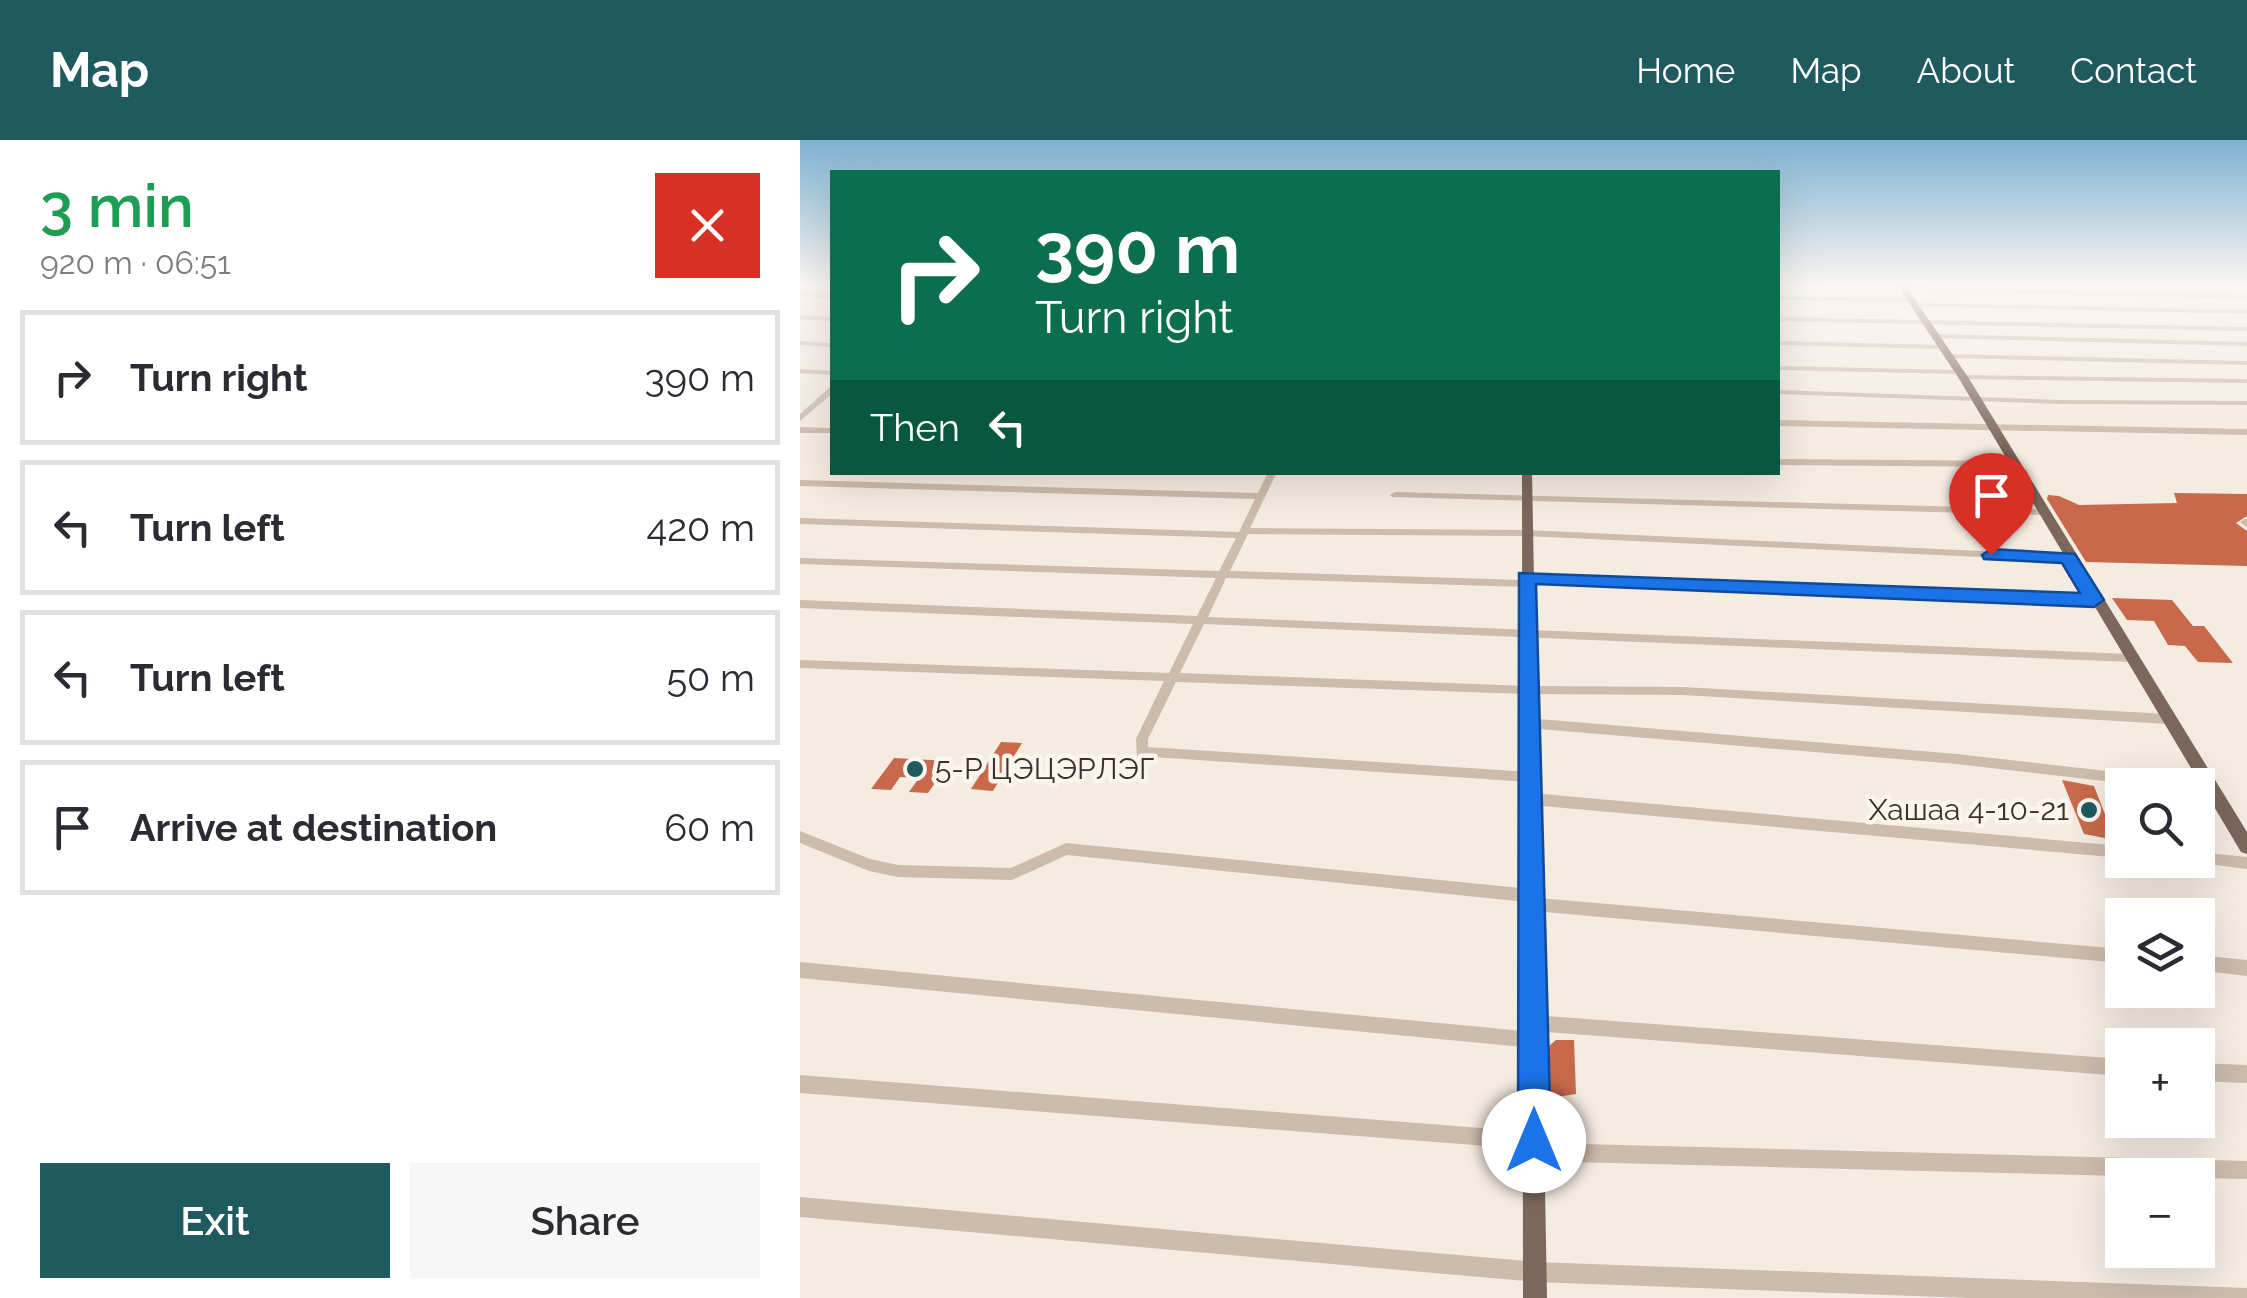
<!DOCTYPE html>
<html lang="en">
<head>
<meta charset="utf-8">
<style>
  :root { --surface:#fff; --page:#f7f7f7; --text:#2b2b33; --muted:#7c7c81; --line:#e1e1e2; --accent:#1f5a5e }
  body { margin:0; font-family:Raleway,sans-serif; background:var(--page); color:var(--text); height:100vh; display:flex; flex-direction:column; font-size:38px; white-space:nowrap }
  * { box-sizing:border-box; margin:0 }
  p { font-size:32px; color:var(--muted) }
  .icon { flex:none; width:55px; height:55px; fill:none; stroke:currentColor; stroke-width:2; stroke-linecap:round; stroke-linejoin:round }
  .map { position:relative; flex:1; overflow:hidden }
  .side { display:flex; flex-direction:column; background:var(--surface); width:800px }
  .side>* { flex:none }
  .hud { position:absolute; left:30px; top:30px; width:950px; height:305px; border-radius:0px; box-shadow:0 10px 40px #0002; background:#0b6e4f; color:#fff; overflow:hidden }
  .fabs { position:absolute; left:1305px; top:628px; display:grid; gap:20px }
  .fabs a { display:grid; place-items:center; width:110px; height:110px; border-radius:0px; background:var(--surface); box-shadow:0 10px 40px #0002; font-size:50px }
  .pin { position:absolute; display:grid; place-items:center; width:85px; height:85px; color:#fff; margin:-102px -42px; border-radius:50% 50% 50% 0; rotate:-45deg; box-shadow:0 0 10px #0007 }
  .pin .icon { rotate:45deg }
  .me { position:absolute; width:110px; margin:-55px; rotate:0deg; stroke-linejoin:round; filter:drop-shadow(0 0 8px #0008) }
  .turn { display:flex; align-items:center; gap:35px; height:210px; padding:0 40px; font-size:45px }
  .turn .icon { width:130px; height:130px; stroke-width:2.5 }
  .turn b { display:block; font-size:70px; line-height:85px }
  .then { display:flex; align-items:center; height:95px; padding:0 40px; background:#0003; gap:20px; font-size:38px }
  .round { display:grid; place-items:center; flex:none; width:105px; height:105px; border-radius:0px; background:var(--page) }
  .head { display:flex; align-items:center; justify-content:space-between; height:170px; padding:0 40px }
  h1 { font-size:60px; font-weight:600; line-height:75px; color:#1e9e55 }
  .action { display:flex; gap:20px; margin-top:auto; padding:20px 40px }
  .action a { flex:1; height:115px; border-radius:0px; background:var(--accent); color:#fff; font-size:40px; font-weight:600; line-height:115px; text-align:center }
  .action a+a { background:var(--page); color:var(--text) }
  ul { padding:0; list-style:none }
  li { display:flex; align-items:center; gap:30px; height:135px; margin:0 20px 15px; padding:0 20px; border:5px solid var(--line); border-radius:0px }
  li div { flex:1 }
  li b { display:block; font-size:38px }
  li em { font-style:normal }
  header { display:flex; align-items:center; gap:60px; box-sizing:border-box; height:140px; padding:0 50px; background:var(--accent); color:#fff }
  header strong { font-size:48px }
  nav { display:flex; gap:55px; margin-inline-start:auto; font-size:35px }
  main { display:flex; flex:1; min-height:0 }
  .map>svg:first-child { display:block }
  .building { fill:#c8694b }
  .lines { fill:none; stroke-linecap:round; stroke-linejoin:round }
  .minor { fill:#cdbbac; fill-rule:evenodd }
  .major { fill:#7d675c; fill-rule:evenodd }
  .route { fill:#1a73e8; stroke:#114b97; stroke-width:2.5 }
  .poi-dot { fill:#1f5a5e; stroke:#fbf5ee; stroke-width:4 }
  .labels { text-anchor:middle; stroke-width:9; stroke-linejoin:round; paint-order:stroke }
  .poi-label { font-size:30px; fill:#3b302b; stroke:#fbf5ee; text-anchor:start }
</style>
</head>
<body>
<header>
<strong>Map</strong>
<nav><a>Home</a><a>Map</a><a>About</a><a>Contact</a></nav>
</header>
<main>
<section class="side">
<div class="head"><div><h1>3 min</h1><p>920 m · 06:51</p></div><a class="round" style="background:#d93025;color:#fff"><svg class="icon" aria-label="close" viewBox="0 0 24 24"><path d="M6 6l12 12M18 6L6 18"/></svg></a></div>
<ul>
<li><svg class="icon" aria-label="right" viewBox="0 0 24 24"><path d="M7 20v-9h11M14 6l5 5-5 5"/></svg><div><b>Turn right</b></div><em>390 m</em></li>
<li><svg class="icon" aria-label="left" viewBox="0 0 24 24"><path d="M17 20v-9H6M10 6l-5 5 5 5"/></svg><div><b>Turn left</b></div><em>420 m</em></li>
<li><svg class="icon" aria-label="left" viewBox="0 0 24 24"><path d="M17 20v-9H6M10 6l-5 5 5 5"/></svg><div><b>Turn left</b></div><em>50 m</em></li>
<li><svg class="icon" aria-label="arrive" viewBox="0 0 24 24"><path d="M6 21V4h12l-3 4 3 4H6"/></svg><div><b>Arrive at destination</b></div><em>60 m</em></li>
</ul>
<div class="action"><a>Exit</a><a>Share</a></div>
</section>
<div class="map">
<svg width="1447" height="1158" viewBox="0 0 1447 1158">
  <rect width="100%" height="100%" fill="#f4ebe1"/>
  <path class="building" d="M1374 353 1447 354V376L1436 383 1447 391V426L1286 422 1247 359 1248 355 1259 356 1279 365 1377 363Z
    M1312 458 1372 460 1393 486H1404L1433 523 1398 522 1385 506 1368 505 1354 481 1327 480Z
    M201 602 222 603 193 651 171 649Z
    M94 618 150 621 128 653 109 652 119 638 100 637 91 650 71 649Z
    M1262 640 1294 646 1315 700 1284 694Z
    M756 900H774L776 954 756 957 748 950 749 906Z"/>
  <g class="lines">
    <path class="minor" d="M1105 147 1447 155V159L1103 150V148Z
      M0 152 32 155V159L0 156Z
      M978 156 1111 158 1114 160 1111 162 978 160Z
      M1114 163 1447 170V174L1112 166V164Z
      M0 175 32 177V181L0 179Z
      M978 177 1447 187V191L978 181Z
      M1136 194 1447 202V206L1133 198 1132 196Z
      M0 201 32 203V207L0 205Z
      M978 201 1143 205 1147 207 1143 209 978 205Z
      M1146 214 1447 221V225L1149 218 1145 216Z
      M978 226 1159 230 1163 232 1159 234 978 230Z
      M0 229 32 231V235L0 233Z
      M1160 235 1447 239V243L1163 239 1159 237Z
      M29 248H32V254L0 281V274Z
      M978 250 1260 260 1447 261V265L1260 264 978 254Z
      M978 280 1447 289V295L978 286Z
      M0 287 32 288V293H0Z
      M978 319 1213 321 1218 324 1213 327 978 325Z
      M468 332H477L450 388 726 390 1268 415 1273 418 1268 421 726 396 448 394 430 431 723 440 721 438 726 435 1294 456 1299 460 1294 464 730 442 731 444 726 447 426 438 408 477 1330 514 1336 518 1330 522 404 484 380 533 727 546 883 547 1367 574 1373 579 1367 584 883 555 727 554 376 542 348 599V607L731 632 736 633 738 637 736 641 731 642 337 616 336 599 364 541 0 528V520L369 533 393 484 0 468V460L397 476 416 438 0 424V418L419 431 436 398 0 384V378L439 392 455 359 0 346V340L458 353Z
      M595 352 1241 369 1246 372 1241 375 592 357 590 355Z
      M1445 379 1447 380V387L1440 382Z
      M727 578 1157 614 1386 640 1391 641 1393 645H1339L1157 624 727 588 723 586 721 583 723 580Z
      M731 653 1322 706V718L731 665 726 663 724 659 726 655Z
      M0 691 70 719 98 725 211 728 266 703 732 749 737 751 739 758 1322 809V823L733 771 728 769 726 762 267 715 212 740 98 737 69 731 0 703Z
      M1398 712 1447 717V729L1393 722 1392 720H1398Z
      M1398 815 1447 820V836L1398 830Z
      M0 822 733 892 739 894 741 900 739 906 733 908 0 838Z
      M733 875 1322 919V936L733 891 727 889 725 883 727 877Z
      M1398 923 1447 925V943L1398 941Z
      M0 935 734 992 740 995 742 1003 1447 1021V1039L1398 1038V1035L1322 1036 734 1021 727 1019 726 1009 0 953Z
      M0 1057 736 1122 1447 1148V1158H1170L736 1142 0 1077Z"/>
    <path class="major" d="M1097 145H1105L1168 237 1447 692V714L1441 712 1158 237Z
      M722 332H732L747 1158H723Z"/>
  </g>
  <linearGradient id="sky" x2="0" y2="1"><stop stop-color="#7eb2d2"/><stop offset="0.47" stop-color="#faf6f2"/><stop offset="1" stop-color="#faf6f2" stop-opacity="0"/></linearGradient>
  <rect width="1447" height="307" fill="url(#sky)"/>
  <path class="route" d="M1191 409 1275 414 1304 460 1294 467 736 444 751 1001 746 1013 734 1018 722 1013 718 1001 719 433 1280 453 1262 423 1184 419 1182 415Z"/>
  <g class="poi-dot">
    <circle cx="115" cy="629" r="10"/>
    <circle cx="1289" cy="670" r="10"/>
  </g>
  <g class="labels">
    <g class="poi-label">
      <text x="135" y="639">5-Р ЦЭЦЭРЛЭГ</text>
      <text x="1269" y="680" text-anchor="end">Хашаа 4-10-21</text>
    </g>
  </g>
</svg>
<div class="fabs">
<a><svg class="icon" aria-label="search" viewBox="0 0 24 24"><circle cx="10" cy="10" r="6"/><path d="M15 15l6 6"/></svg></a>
<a><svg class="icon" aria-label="layers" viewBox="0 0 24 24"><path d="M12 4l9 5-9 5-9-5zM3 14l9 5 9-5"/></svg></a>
<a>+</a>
<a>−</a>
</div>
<div class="pin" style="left:1191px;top:415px;background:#d93025"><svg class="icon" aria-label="arrive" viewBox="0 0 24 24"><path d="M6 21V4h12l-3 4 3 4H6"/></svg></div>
<svg class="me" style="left:734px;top:1001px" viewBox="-20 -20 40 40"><circle r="19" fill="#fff"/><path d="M0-13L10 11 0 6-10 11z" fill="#1a73e8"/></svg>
<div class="hud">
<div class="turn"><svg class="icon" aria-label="right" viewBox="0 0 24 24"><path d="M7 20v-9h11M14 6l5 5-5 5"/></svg><div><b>390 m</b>Turn right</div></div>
<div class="then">Then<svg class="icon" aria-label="left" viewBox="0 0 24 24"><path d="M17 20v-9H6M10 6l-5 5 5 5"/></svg></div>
</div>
</div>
</main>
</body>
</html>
